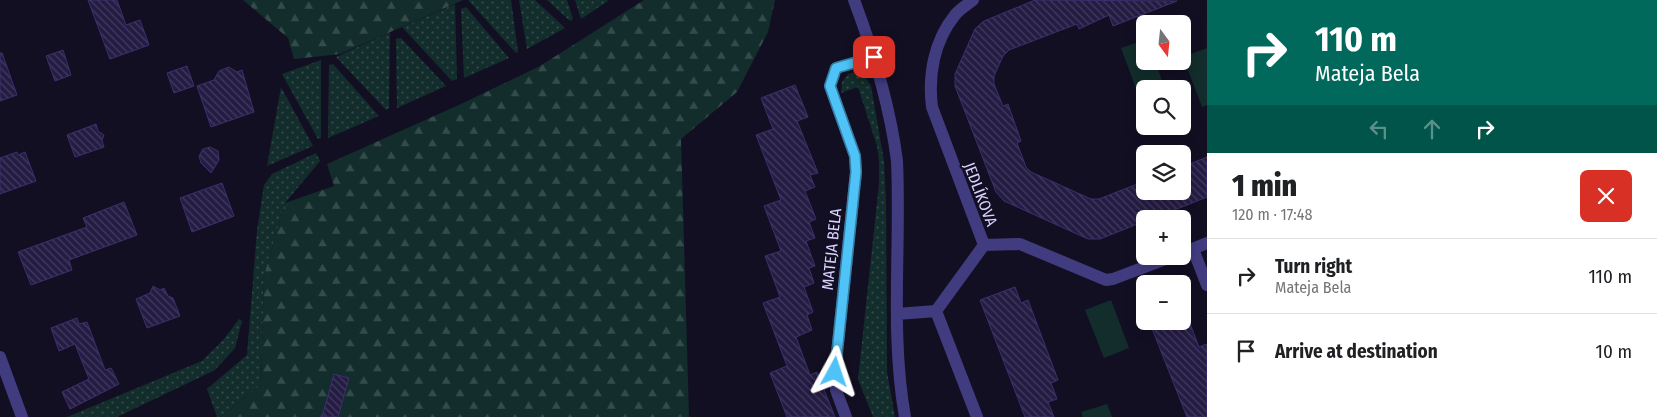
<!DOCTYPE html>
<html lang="en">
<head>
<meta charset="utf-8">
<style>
  :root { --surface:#fff; --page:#f6f6f6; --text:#202124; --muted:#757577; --line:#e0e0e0 }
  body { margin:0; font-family:"Fira Sans Condensed",sans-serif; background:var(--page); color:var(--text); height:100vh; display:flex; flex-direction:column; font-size:19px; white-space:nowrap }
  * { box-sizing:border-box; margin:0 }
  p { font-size:16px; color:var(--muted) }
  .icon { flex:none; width:28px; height:28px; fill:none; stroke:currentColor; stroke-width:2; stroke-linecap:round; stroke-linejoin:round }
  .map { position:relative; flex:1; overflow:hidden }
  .sheet { display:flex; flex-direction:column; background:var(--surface); width:450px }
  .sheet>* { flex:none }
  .hud { background:#00695c; color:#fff; overflow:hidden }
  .needle { width:32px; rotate:165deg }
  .controls { position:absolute; left:1136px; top:15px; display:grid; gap:10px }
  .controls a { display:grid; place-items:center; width:55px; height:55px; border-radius:8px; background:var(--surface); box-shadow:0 2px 12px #0003; font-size:25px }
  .pin { position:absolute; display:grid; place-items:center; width:42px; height:42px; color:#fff; margin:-21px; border-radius:10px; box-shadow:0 2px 8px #0006 }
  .me { position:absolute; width:55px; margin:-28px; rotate:5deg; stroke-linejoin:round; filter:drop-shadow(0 0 4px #0008) }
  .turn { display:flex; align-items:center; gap:18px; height:105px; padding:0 25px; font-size:22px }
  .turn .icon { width:65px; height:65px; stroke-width:2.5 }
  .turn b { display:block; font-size:35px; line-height:42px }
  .lanes { display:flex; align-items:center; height:48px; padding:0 25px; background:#0003; justify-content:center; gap:25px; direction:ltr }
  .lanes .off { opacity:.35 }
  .round { display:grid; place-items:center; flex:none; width:52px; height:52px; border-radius:8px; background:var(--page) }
  .headline { display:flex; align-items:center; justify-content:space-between; height:85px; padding:0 25px }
  h1 { font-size:30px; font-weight:800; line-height:38px }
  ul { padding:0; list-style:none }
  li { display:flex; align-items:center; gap:15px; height:75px; padding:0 25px; border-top:1px solid var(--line) }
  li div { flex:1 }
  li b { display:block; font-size:19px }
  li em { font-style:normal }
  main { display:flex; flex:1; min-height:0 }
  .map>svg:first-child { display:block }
  .grass { fill:url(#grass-dots) }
  .forest { fill:url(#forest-firs) }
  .park { fill:#122d2c }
  .building { fill:url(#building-back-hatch); stroke:#3d2f6e }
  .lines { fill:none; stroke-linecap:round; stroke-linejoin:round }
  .minor { stroke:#413c80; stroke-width:12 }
  .route-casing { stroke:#337fa1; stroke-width:12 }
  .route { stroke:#4fc3f7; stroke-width:9 }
  .labels { text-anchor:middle; stroke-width:4.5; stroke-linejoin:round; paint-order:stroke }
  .street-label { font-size:16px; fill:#d9d3fd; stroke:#130f23 }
</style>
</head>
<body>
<main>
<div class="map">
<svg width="1207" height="417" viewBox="0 0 1207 417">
  <defs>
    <pattern id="grass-dots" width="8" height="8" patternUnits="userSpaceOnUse" patternTransform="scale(1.25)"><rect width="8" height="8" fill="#122d2c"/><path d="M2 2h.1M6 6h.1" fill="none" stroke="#344b4c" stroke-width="1.8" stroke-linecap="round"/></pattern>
    <pattern id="forest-firs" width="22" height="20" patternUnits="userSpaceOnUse" patternTransform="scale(1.25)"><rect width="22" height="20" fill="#122d2c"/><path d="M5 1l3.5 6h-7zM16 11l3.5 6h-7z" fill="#344b4c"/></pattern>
    <pattern id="building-back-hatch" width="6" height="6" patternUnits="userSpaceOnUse" patternTransform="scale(1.25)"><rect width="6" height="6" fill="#251c43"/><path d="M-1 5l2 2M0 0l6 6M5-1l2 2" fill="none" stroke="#443c5f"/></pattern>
  </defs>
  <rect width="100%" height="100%" fill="#130f23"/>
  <path class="grass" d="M468 0H511L518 52 516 53Z
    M519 0H535L565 28 527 49Z
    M547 0H567L573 19 570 21Z
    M575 0H607L608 1 581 19Z
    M455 4 457 79 452 81 402 27Z
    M466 7 509 58 464 78 461 9Z
    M390 32 389 108 386 110 336 57Z
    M401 38 446 86 397 108 396 39Z
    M321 60V138L318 139 282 74Z
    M333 64 379 116 328 138 329 65Z
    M858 72 866 78 871 86 884 161 886 202 887 372 895 417H873L858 379 879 184V160L877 146 858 87 841 93 842 82 848 74Z
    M281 87 313 146 267 166Z
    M316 153 320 161 285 203 264 275 261 385 220 417H217L207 389 247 355 257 230 264 185 272 174Z
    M239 319 242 321 235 348 215 370 117 417H67L202 361 224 339Z"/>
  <path class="forest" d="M243 0H463L340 54 294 59 288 38Z
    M644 0H775L768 32 737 92 681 139 689 417H220L261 385 264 275 285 203 334 186 327 164 461 104 540 66Z"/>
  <path class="park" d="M1145 40V61H1155L1165 89H1145V97L1140 99 1121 48Z
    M1207 48V105L1202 107 1183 57Z
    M1111 300 1129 348 1104 358 1085 310Z
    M1107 404 1112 417H1083L1081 412Z"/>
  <path class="building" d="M88 0H117L126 25 140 20 149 45 110 59Z
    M1035 0 1177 1 1113 26 1109 15 1079 29 1077 24 1009 50 1003 56 994 76V84L1003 106 1008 104 1021 141 1017 143 1026 167 1031 172 1091 199H1099L1145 181V191H1182V167L1207 157V197L1152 219H1145V221L1100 239H1088L1004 201 996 192 955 86V74L975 29 978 26 984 21Z
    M63 50 71 75 55 81 46 56Z
    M0 53H2L17 95 0 101Z
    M187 66 194 86 174 93 167 73Z
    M229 67 237 72 242 70 254 112 211 127 197 86 214 80 219 71Z
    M795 85 808 117 797 121 818 173 810 175 815 187 805 191 816 219 809 222 815 238 806 241 815 266 809 268 814 283 804 287 813 312 807 315 812 330 796 337 810 375 817 372 835 417H787L770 373 787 366 763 303 780 297 765 256 781 251 764 206 781 200 756 135 773 129 761 98Z
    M96 124 98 131 104 135 102 140 104 147 75 157 67 135Z
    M210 147 218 151 219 160 211 173 201 163 199 156 203 149Z
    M17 152 18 155 25 152 36 181 0 194V158Z
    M222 183 234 216 192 232 180 198Z
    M124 202 137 235 69 260 72 270 31 285 18 252 87 227 83 218Z
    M153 286 160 290 164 288 168 296 173 298 180 316 147 328 136 299 150 293Z
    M1015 287 1021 303 1028 300 1058 380 1051 383 1057 399 1048 402 1054 417H1025L980 300Z
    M77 318 79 324 87 322 105 370 111 368 119 384 70 409 62 392 89 379 75 344 59 351 51 328Z
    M1149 321H1189L1199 347 1207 344V417H1187Z
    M334 374 349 378 338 417H322Z"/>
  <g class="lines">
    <path class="minor" d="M854 0C874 53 890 106 897 161 901 246 890 333 905 417
      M973 0C967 5 960 9 955 15 934 41 928 75 932 107L984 245 1020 244 1106 280 1113 279 1174 256
      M1193 249 1207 285
      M1182 253 1207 243
      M936 311 977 417
      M936 311 984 245
      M897 314 936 311
      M0 357 22 417
      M846 417 836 390 835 372 856 172 855 156 830 86 836 68 874 57"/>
  </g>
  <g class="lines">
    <g class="route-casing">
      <path id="route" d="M835 372 856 172 855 156 830 86 836 68 874 57"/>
    </g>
    <use href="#route" class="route"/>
  </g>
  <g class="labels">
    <g class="street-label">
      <text transform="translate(981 194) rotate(69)" y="6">JEDLÍKOVA</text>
      <text transform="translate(831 249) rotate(-84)" y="6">MATEJA BELA</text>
    </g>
  </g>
</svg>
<div class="controls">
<a><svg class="needle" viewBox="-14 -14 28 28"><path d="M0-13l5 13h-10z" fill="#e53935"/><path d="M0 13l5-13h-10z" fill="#757577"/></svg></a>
<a><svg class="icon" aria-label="search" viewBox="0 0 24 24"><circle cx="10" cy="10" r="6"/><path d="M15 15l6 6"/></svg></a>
<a><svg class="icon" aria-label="layers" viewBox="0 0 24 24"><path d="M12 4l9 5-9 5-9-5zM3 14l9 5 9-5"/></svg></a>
<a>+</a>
<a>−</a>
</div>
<div class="pin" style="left:874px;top:57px;background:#d93025"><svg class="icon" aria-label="arrive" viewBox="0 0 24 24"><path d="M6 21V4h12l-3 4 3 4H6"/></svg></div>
<svg class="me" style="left:835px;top:372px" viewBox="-20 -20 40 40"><path d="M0-17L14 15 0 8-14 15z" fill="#4fc3f7" stroke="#fff" stroke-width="4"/></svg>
</div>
<section class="sheet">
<div class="hud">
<div class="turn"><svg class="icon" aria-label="right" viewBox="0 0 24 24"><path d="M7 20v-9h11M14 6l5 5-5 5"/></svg><div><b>110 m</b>Mateja Bela</div></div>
<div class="lanes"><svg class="icon off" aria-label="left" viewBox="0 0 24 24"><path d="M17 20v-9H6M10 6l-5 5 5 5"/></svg><svg class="icon off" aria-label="ahead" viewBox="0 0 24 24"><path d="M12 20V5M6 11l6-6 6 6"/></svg><svg class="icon" aria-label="right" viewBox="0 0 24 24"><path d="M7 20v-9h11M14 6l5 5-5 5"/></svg></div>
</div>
<div class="headline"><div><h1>1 min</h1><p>120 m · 17:48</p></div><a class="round" style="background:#d93025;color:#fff"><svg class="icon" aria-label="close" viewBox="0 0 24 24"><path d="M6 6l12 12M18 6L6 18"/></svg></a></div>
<ul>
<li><svg class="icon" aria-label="right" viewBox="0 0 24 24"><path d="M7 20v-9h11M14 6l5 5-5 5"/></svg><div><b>Turn right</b><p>Mateja Bela</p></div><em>110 m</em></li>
<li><svg class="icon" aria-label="arrive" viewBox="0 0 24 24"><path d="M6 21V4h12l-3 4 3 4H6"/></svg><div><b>Arrive at destination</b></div><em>10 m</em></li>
</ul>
</section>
</main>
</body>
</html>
